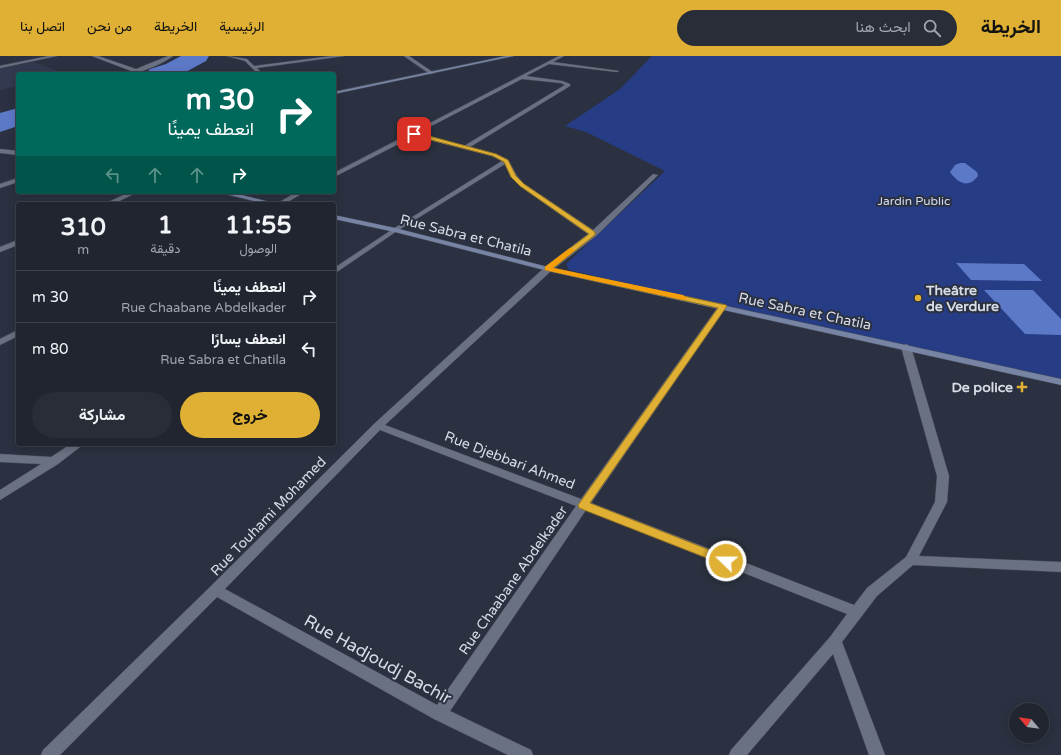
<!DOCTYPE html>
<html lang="ar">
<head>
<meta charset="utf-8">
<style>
  :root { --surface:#202530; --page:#282d38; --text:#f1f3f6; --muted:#a2a5ab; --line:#3d424c; --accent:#dfb034 }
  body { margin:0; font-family:"Varela Round",Vazirmatn,sans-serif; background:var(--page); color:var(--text); direction:rtl; height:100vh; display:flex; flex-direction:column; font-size:15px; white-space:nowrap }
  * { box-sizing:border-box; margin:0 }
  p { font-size:13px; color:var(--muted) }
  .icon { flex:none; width:22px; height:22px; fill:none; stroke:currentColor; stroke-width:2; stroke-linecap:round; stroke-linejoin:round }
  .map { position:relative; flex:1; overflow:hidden; direction:ltr }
  .panel { position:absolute; left:16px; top:146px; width:320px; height:244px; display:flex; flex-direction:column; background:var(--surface); border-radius:4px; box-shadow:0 2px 10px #0003,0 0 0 1px var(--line); direction:rtl }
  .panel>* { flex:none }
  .hud { position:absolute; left:16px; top:16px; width:320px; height:122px; border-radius:4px; box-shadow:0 2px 10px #0003,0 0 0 1px var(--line); direction:rtl; background:#00695c; color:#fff; overflow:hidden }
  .needle { width:26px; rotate:299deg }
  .tools { position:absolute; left:1009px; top:647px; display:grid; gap:8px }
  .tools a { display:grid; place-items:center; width:40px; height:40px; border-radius:50%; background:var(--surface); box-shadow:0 2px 10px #0003,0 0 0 1px var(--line); font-size:20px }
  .pin { position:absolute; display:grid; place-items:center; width:34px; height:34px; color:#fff; margin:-17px; border-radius:8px; box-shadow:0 2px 6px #0006 }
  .me { position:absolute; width:44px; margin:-22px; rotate:292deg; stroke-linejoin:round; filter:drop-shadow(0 0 3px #0008) }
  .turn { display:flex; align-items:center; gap:14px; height:84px; padding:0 16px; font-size:18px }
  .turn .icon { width:52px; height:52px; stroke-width:2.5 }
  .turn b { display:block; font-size:28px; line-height:34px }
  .lanes { display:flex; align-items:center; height:38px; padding:0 16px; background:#0003; justify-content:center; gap:20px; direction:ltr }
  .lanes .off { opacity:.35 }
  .eta { display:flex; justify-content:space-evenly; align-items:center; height:68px; text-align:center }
  .eta b { font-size:24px; font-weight:700; line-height:28px }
  .primary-button { display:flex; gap:8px; margin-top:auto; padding:8px 16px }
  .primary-button a { flex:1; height:46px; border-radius:24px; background:var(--accent); color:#111; font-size:16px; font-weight:700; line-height:46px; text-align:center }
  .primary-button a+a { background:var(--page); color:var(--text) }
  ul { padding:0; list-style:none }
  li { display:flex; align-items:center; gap:12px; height:52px; padding:0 16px; border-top:1px solid var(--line) }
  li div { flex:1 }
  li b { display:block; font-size:15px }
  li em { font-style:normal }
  header { display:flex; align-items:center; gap:24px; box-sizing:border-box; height:56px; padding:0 20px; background:var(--accent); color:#111 }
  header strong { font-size:19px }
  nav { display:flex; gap:22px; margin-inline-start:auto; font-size:14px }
  .search { width:280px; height:36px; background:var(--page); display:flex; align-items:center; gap:10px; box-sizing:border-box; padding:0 14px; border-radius:22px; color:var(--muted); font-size:15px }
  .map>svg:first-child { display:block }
  .built { fill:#323a4f }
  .green { fill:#263c84 }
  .water { fill:#5c79c8 }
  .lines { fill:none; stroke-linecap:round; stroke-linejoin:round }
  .river { fill:#5c79c8; fill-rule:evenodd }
  .street-casing { stroke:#464c58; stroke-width:1 }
  .secondary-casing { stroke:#464c58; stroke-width:1 }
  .street { fill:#6a7182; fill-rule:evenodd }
  .secondary { fill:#7784a4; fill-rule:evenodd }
  .route { fill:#dfb034; stroke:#917222 }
  .slow { fill:#f59e0b }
  .poi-dot { fill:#dfb034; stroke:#2b3140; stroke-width:1.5 }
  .labels { text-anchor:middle; stroke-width:4; stroke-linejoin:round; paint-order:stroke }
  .far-park-label { font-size:12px; fill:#d1dbf0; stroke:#2b3140 }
  .street-label { font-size:14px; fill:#d8dce6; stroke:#2b3140 }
  .poi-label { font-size:14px; font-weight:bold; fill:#d8dce6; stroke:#2b3140; text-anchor:start }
  .near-street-label { font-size:17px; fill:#d8dce6; stroke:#2b3140 }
</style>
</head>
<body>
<header>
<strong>الخريطة</strong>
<div class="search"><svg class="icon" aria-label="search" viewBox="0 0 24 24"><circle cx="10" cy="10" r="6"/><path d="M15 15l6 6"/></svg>ابحث هنا</div>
<nav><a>الرئيسية</a><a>الخريطة</a><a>من نحن</a><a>اتصل بنا</a></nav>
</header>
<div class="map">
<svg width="1061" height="699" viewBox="0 0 1061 699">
  <rect width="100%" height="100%" fill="#2b3140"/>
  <path class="built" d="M33 6 67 18H18V30L0 34V12Z"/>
  <path class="green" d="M652 0H1061V329L569 214 566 208 665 115 586 76 565 70 620 33Z"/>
  <path class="water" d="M960 107H965L977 116 978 120C968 133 958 127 950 116L955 109Z
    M956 207 1024 208 1042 225 971 224Z
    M984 234H1033L1061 263V279L1025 278Z"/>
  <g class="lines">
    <path class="river" d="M181 0H209L206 5 182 18H146L150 13 166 8Z
      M18 52V70L0 76V57Z"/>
    <g class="street-casing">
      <path id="street" d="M49 0H57L0 12V10Z
        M92 0H98L136 13 168 0H173C159 10 139 18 122 18L131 15Z
        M227 0 247 3 254 10 332 0H344L257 12 263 18H258L245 5Z
        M404 0H409L434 17 430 18Z
        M559 0H564L553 6 619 15 617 16 549 8 526 20 562 25 570 28V30L470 91 496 98 508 104 517 120 524 128 593 174 653 118 658 119 596 180 551 215 385 369 581 443 720 248H723L727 250 591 447 854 549 867 532 906 501 935 446 937 420 901 291 906 288 911 291 949 420 947 446 919 500 1061 506V516L913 509 877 540 842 586 885 699H869L833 598 747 699H729L731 694 830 581 847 558 586 454 450 655 531 694 533 699H508L434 663 217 541 60 699H41L43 694 211 530 374 368 545 211 588 178 520 130 511 121 505 108 397 175 334 218V212L393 173 502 105 492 100 414 80 336 120 334 121V117ZM522 23 561 27 565 29 464 90 418 77ZM380 374 576 450 437 649 225 533Z
        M0 93 18 95V99L0 97Z
        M18 122V126L0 132V128Z
        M130 136H138L113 148H104Z
        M297 136H305L284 148H276Z
        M18 184V189L0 196V191Z
        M18 274V280L0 289V283Z
        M71 388H84L58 408 0 444V434L41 408 0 406V398L51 401Z"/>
    </g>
    <g class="secondary-casing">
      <path id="secondary" d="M506 0H514L334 38V36Z
        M217 136H229L278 148H266Z
        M334 159 395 172 548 211 1061 323V329L548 215 395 176 334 163Z"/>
    </g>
    <use href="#street" class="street"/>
    <use href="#secondary" class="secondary"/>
  </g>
  <path class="route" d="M414 76 496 98 508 104 516 120 524 128 595 176V179L553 212 726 249 727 250 590 447 730 502 732 505 730 508 726 510 722 508 579 452 578 449 718 252 545 214V211L589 178 520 130 511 121 504 106 493 100 412 79Z"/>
  <path class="slow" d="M570 192 575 194 553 212 683 239 687 242 683 244 545 214V211Z"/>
  <g class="poi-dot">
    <circle cx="918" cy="242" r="4"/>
    <path d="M1020 325h4v4h4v4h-4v4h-4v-4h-4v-4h4z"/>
  </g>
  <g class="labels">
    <g class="far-park-label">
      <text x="914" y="149">Jardin Public</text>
    </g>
    <g class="street-label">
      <text transform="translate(466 179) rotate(14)" y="5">Rue Sabra et Chatila</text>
      <text transform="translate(805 255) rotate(12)" y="5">Rue Sabra et Chatila</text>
      <text transform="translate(510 404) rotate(21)" y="5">Rue Djebbari Ahmed</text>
      <text transform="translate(268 460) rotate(-46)" y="5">Rue Touhami Mohamed</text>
      <text transform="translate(513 524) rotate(-55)" y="5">Rue Chaabane Abdelkader</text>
    </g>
    <g class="poi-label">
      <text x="926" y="239">Theâtre<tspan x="926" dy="16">de Verdure</tspan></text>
      <text x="1013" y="336" text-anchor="end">De police</text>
    </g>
    <g class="near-street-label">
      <text transform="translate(378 603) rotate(29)" y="6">Rue Hadjoudj Bachir</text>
    </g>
  </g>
</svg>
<div class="tools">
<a><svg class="needle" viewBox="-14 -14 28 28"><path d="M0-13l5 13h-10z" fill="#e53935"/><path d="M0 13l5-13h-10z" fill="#a2a5ab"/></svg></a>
</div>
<div class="pin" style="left:414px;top:78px;background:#d93025"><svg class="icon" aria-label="arrive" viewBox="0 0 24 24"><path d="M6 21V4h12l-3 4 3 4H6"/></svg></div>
<svg class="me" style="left:726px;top:505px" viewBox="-20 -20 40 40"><circle r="17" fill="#dfb034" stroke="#fff" stroke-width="3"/><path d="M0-11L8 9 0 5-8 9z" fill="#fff"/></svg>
<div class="hud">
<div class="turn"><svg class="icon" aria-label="right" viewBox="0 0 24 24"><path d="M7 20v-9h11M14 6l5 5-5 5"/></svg><div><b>30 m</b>انعطف يمينًا</div></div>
<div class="lanes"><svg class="icon off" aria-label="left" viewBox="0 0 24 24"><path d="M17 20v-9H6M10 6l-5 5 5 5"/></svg><svg class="icon off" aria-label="ahead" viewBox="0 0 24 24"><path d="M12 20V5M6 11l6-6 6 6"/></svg><svg class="icon off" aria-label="ahead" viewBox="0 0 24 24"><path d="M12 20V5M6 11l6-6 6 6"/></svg><svg class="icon" aria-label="right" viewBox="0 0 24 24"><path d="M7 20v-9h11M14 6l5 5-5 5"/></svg></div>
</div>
<section class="panel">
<div class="eta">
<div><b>11:55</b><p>الوصول</p></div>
<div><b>1</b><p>دقيقة</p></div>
<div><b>310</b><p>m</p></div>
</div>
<ul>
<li><svg class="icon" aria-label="right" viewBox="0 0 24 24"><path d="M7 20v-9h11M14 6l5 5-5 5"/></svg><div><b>انعطف يمينًا</b><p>Rue Chaabane Abdelkader</p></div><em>30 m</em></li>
<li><svg class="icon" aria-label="left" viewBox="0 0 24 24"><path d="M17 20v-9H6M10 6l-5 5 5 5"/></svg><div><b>انعطف يسارًا</b><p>Rue Sabra et Chatila</p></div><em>80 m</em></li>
</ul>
<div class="primary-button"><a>خروج</a><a>مشاركة</a></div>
</section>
</div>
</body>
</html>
